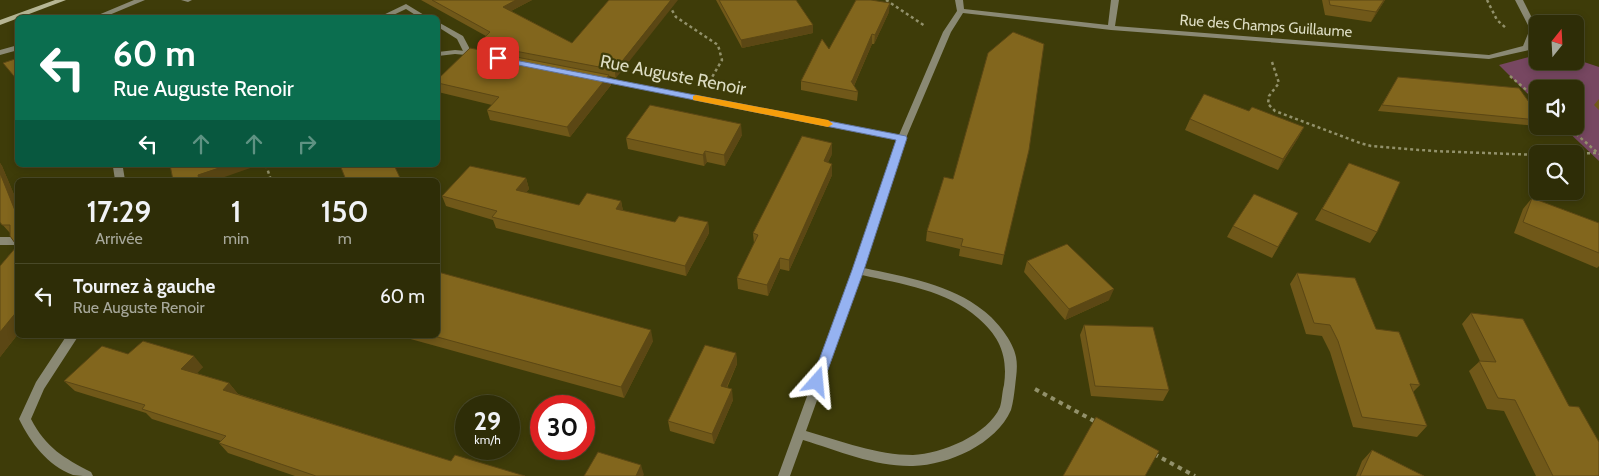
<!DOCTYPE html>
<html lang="fr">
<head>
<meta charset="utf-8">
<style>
  :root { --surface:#2e2d07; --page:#363511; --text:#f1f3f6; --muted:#a7a89b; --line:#494928 }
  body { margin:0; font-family:Cabin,sans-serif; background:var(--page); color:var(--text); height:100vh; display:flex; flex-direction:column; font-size:19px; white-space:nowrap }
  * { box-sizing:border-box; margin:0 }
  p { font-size:16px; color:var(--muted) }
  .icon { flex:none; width:28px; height:28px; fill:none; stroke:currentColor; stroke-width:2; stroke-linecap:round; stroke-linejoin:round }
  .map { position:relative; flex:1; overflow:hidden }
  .details { position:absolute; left:15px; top:178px; width:425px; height:160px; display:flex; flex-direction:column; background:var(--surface); border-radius:8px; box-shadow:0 2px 8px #0003,0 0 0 1px var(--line) }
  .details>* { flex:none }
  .banner { position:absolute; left:15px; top:15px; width:425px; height:152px; border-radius:8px; box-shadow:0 2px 8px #0003,0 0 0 1px var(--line); background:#0b6e4f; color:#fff; overflow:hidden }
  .needle { width:32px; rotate:18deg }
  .fabs { position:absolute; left:1529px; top:15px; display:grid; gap:10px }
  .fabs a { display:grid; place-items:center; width:55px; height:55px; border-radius:8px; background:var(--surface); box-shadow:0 2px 8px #0003,0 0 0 1px var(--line); font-size:25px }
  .speed { position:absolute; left:455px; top:395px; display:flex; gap:10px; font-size:25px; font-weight:700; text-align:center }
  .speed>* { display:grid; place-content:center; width:65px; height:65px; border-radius:50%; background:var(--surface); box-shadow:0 2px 8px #0003,0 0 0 1px var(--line); line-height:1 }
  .speed small { font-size:12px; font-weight:400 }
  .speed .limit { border:8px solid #d22; background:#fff; color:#111 }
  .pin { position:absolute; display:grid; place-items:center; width:42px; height:42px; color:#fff; margin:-21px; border-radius:10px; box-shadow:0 2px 8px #0006 }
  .me { position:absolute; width:55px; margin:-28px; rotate:18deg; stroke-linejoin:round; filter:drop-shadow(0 0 4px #0008) }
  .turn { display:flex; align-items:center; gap:18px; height:105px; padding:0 15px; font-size:22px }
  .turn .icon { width:65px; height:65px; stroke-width:2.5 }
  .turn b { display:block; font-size:35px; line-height:42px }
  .lanes { display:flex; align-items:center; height:48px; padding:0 15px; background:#0003; justify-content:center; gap:25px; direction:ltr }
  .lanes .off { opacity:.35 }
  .eta { display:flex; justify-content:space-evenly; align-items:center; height:85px; text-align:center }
  .eta b { font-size:30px; font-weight:600; line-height:35px }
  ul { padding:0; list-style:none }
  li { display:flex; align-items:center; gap:15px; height:65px; padding:0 15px; border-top:1px solid var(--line) }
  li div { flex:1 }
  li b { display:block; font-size:19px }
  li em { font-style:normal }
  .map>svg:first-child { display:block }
  .green { fill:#774761 }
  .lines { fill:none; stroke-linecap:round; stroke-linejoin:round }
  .path-far1 { stroke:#92916b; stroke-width:2.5; stroke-dasharray:3 3; stroke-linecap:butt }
  .path { stroke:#92916b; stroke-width:4; stroke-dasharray:4.5 4.5; stroke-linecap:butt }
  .service { fill:#8a8974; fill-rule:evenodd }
  .minor { fill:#8a8974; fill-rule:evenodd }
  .secondary { fill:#b6b694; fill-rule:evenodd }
  .wall { fill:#705819 }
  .shaded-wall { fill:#5b4714 }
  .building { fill:#82661d; stroke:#5b4714 }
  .route { fill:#95b2f1; stroke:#61749d }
  .slow { fill:#f59e0b }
  .labels { text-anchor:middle; stroke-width:4.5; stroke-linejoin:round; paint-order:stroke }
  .far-street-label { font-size:15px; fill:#ddddc3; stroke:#3e3c09 }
  .street-label { font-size:18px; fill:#ddddc3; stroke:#3e3c09 }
</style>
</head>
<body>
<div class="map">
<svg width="1599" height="476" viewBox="0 0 1599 476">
  <rect width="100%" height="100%" fill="#3e3c09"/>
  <path class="green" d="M1537 49 1538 61H1575V59L1599 67V161L1562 126H1575V89H1538L1537 103 1499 65 1529 57Z"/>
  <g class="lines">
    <path class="path-far1" d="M666 0 676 17 718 45 722 60 711 79
      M886 0 925 26
      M1487 0 1497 20 1506 28
      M1272 62 1279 83 1269 96 1268 104 1275 111 1360 143 1371 146 1433 151 1538 155
      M1510 76 1538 100
      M1567 126 1599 154
      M1563 154 1597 153
      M266 165 271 180"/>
    <path class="path" d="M1035 389 1096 422
      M1154 454 1195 476"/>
    <path class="service" d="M406 4 429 18H420L406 9 387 18H377Z
      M438 22 463 36 472 53 471 55H465L457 39 438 27Z"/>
    <path class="minor" d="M134 0H145L102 18H91Z
      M181 0H192L188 2Z
      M955 0H963L964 9 1108 25 1111 0H1119L1115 26 1489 55 1523 46 1530 29 1515 0H1523L1538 30 1529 50 1489 59 1111 30 963 13 951 32 906 138 864 268C905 277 951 284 984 311 997 321 1013 341 1016 357 1018 367 1016 377 1015 387 1014 395 1013 403 1011 410 996 444 949 465 913 466 876 467 839 451 803 440L790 476H778L853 270 897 140 596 80 592 78 596 76 899 135 943 32 957 11ZM862 275C901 284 947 290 978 318 1000 337 1008 356 1004 385 1002 392 1002 401 1000 407 988 435 941 454 913 455 877 455 841 441 806 431Z
      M18 45V50L0 55V50Z
      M455 50 477 52 481 54 477 56 455 54 438 56V52Z
      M115 165H125L123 168 125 180H115L113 167Z
      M0 237H18V245H0Z
      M67 335H79L44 389 31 419C46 448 64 458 91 472L93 476C87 476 79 476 73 475 47 465 31 443 19 419L36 382Z"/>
    <path class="secondary" d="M55 0H66L0 25V20Z"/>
  </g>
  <path class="wall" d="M421 0H532L511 11 572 43 609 0 616 78 609 76 611 85 570 137 490 120 487 110 492 105 438 92V79L480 50 478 44 486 36Z
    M716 0H796L813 33 742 48Z
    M1322 0H1385L1371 22 1325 15Z
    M889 12 874 44H872L854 86 858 92 857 101 801 90V81L829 49Z
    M1398 77 1538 115V125L1536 126 1378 111Z
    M1599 99V110L1594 105Z
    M1249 111 1304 127 1298 138 1278 170 1185 130 1190 119Z
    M742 135 725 166 707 162 704 166 628 149 626 138Z
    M832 154 828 162 832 175 789 271 780 269 768 296 738 289 737 278 754 244 753 233Z
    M0 163 2 166 18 204V334L0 357V266L17 246 10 233 0 222Z
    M1349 163 1377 232 1370 243 1315 220Z
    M944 177 1004 255 1002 265 959 256 960 249 926 241 927 231Z
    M526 178 529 189 525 193 579 205 621 201 623 211 675 222H708L709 233 686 276 496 228 493 220 446 206 442 196Z
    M1532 198 1599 223V266L1597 268 1514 233 1523 209Z
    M1298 213 1272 258 1227 237 1233 226Z
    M1027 261 1109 300 1065 320 1024 272Z
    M1297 273 1376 329 1420 385 1413 392 1427 426 1417 437 1353 427 1330 352 1322 336 1306 334 1290 284Z
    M1471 313 1599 476H1536L1504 411 1487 409 1469 371 1480 361 1462 324Z
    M1084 325 1169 390 1163 401 1091 396 1080 335Z
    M396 335H438L653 341 624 398Z
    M736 353 737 364 727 388 733 400 714 444 670 431 668 421Z
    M128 354 203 367 196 373 229 383 238 394 451 461 525 476H295L228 453 219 443 221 441 152 419 146 413 75 391 64 381Z
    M1372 450 1424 476H1356L1362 461Z"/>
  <path class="shaded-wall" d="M516 0H532L505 14 503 7Z
    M671 0H678L616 78 615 70Z
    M1384 0H1385L1371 22 1376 12Z
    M890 3 889 12 874 44 875 35Z
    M813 25V33L742 48 741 40Z
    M872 34V44L852 90V81Z
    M609 75 611 85 570 137 567 127Z
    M741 124 742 135 725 166 724 155Z
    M1304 127 1298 138 1278 170 1283 159Z
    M832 143V154L823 172 824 161Z
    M705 151 707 162 704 166 703 155Z
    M0 163 2 166 18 204V218L0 173Z
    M832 164V175L789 271V260Z
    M228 165H259L216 180H199L198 175Z
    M526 178 529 189 519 201 516 190Z
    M621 201 623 211 616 209Z
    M708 222 709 233 686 276 685 266Z
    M780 258V269L768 296 767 285Z
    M1114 289 1109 300 1065 320 1069 309Z
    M18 310V334L0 357V332Z
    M651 330 653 341 624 398 621 387Z
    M736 353 737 364 722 397 721 386Z
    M194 356 203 367 191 380 181 369Z
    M229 383 238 394 232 401 223 390Z
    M732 389 733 400 714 444 712 434Z
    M641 465 644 475 643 476H636Z"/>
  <path class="building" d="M432 0H516L503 7 572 43 609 0H671L615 70 478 44 490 32Z
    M719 0H796L813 25 741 40Z
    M856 0H871L890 3 875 35 872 34 852 81H851L858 92 801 81 822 39 829 49Z
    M1329 0H1384L1376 12 1330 5Z
    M1013 32 1044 44 1029 150 1004 255 961 246 963 239 927 231 944 177 953 179 988 53Z
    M470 48 609 75 567 127 487 110 499 97 438 83V79Z
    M18 58V81L3 63Z
    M1398 77 1519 88 1538 115V120L1382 105Z
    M1204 94 1249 111 1252 107 1304 127 1283 159 1190 119Z
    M650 105 741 124 724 155 705 151 703 155 626 138Z
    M802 136 832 143 824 161 832 164 789 260 780 258 767 285 737 278 758 235 753 233Z
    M1349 163 1400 182 1377 232 1322 209Z
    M170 165H228L198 175 199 180H173Z
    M340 165H394L401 180H346Z
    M470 166 526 178 516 190 579 205 587 193 621 201 616 209 675 222 679 216 708 222 685 266 492 217 497 211 442 196Z
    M0 173 18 218V310L0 332V266L17 246 10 236V225H2L0 222Z
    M1254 194 1298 213 1278 247 1233 226Z
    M1532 198 1599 223V253L1523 222Z
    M1067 244 1114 289 1069 309 1027 261Z
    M438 272 651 330 621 387 430 335H438Z
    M1297 273 1355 278 1376 329 1399 332 1420 385 1410 384 1427 426 1362 417 1338 341 1330 325 1314 323Z
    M1471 313 1523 319 1569 406 1579 407 1599 442V476H1553L1515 400 1498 398 1479 361 1496 362Z
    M1084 325 1153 327 1169 390 1095 386Z
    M143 341 194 356 181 369 229 383 223 390 451 461 455 455 525 476H316L219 443 226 436 142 409 145 405 64 381 102 346 128 354Z
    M705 345 736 353 721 386 732 389 712 434 668 421Z
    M1096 417 1159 451 1145 476H1063Z
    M1372 450 1424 476H1360Z
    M598 452 641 465 636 476H584Z"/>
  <path class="route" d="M494 56 906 136 907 138 864 270 822 386 817 387 813 386 811 382 852 270 896 140 498 61 493 58Z"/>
  <path class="slow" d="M696 95 828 120 833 124 828 127 693 100V96Z"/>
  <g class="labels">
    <g class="far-street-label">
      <text transform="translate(1266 26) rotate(4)" y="5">Rue des Champs Guillaume</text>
    </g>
    <g class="street-label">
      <text transform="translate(673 75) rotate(11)" y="6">Rue Auguste Renoir</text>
    </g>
  </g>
</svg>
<div class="fabs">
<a><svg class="needle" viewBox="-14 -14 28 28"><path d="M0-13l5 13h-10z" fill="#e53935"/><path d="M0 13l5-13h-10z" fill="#a7a89b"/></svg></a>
<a><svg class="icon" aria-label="sound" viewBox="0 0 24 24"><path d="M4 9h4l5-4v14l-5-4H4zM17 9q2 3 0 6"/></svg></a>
<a><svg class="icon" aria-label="search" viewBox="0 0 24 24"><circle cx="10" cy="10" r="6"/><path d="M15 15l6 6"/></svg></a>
</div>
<div class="speed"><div>29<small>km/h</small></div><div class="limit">30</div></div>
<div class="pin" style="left:498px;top:58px;background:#d93025"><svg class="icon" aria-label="arrive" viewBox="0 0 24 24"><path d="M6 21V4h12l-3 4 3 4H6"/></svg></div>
<svg class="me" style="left:817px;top:382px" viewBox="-20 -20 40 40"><path d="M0-17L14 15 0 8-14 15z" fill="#95b2f1" stroke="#fff" stroke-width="4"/></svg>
<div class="banner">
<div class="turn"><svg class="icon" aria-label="left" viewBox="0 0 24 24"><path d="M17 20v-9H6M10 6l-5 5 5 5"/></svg><div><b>60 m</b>Rue Auguste Renoir</div></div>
<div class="lanes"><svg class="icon" aria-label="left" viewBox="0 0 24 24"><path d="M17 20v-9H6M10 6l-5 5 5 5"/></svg><svg class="icon off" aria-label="ahead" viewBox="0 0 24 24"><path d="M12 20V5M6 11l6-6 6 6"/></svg><svg class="icon off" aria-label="ahead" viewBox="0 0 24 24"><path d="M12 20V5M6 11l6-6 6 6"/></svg><svg class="icon off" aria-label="right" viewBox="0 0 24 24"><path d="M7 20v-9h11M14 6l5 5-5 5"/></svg></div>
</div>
<section class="details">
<div class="eta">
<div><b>17:29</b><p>Arrivée</p></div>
<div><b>1</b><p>min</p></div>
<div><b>150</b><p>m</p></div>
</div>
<ul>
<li><svg class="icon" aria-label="left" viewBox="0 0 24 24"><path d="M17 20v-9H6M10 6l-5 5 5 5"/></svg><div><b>Tournez à gauche</b><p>Rue Auguste Renoir</p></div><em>60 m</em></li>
</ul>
</section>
</div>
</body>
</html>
